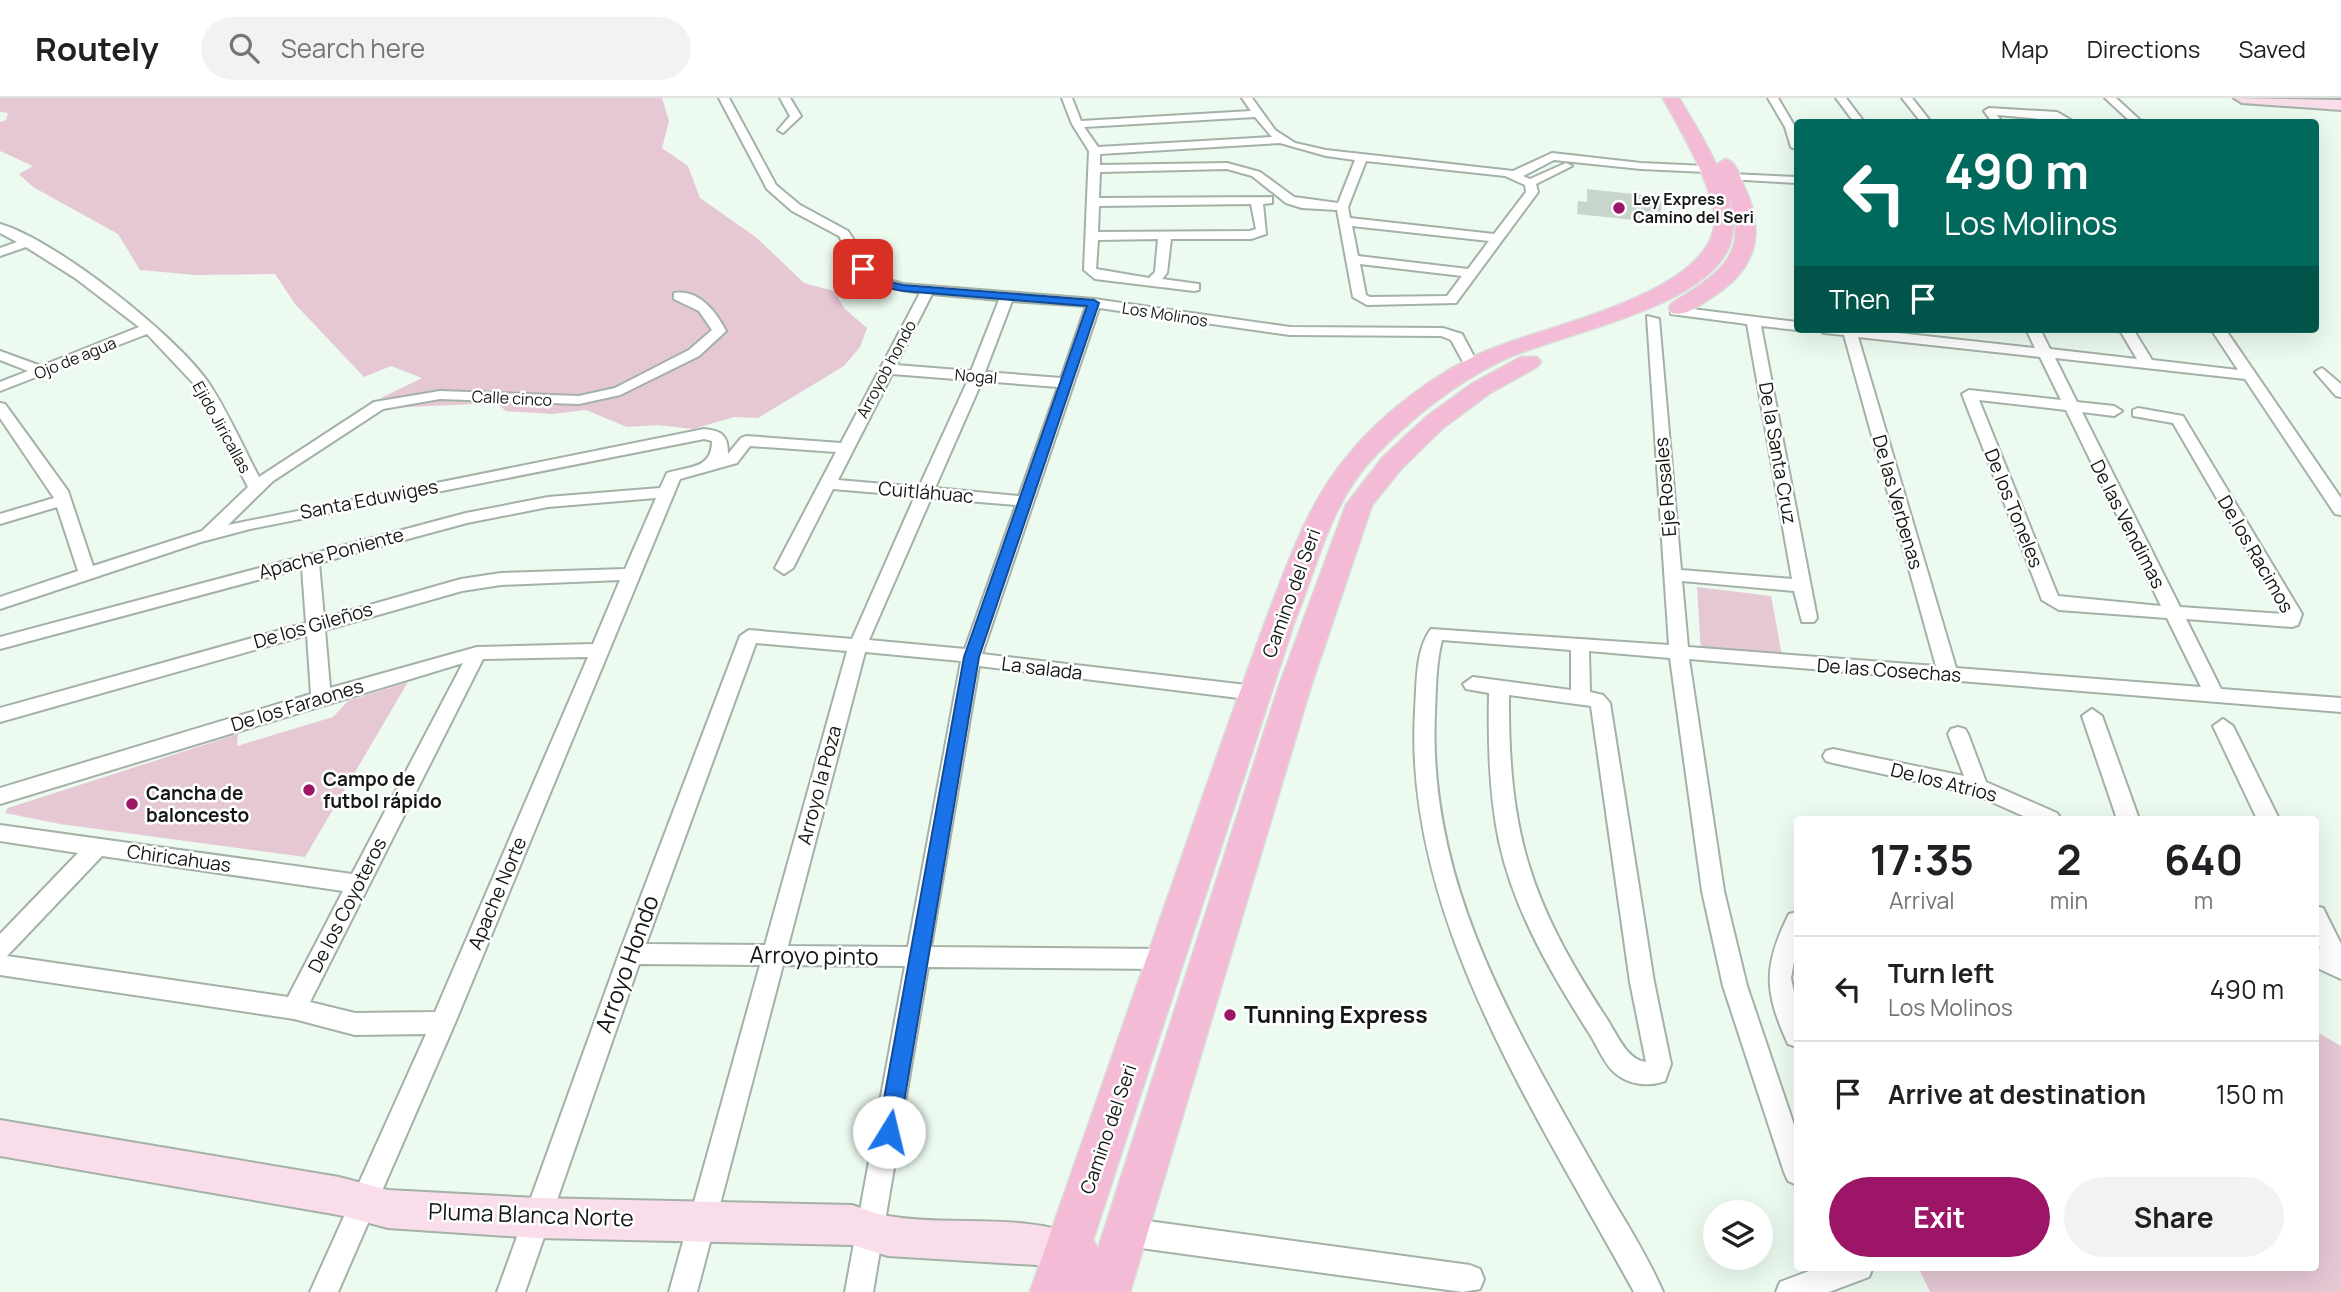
<!DOCTYPE html>
<html lang="en">
<head>
<meta charset="utf-8">
<style>
  :root { --surface:#fff; --page:#f2f2f2; --text:#202124; --muted:#757577; --line:#e0e0e0; --accent:#9c1566 }
  body { margin:0; font-family:Manrope,sans-serif; background:var(--page); color:var(--text); height:100vh; display:flex; flex-direction:column; font-size:26px; white-space:nowrap }
  * { box-sizing:border-box; margin:0 }
  p { font-size:23px; color:var(--muted) }
  .icon { flex:none; width:38px; height:38px; fill:none; stroke:currentColor; stroke-width:2; stroke-linecap:round; stroke-linejoin:round }
  .map { position:relative; flex:1; overflow:hidden }
  .side { position:absolute; left:1794px; top:718px; width:525px; height:455px; display:flex; flex-direction:column; background:var(--surface); border-radius:7px; box-shadow:0 7px 28px #0002 }
  .side>* { flex:none }
  .top-card { position:absolute; left:1794px; top:21px; width:525px; height:214px; border-radius:7px; box-shadow:0 7px 28px #0002; background:#00695c; color:#fff; overflow:hidden }
  .fabs { position:absolute; left:1703px; top:1102px; display:grid; gap:14px }
  .fabs a { display:grid; place-items:center; width:70px; height:70px; border-radius:50%; background:var(--surface); box-shadow:0 7px 28px #0002; font-size:35px }
  .pin { position:absolute; display:grid; place-items:center; width:60px; height:60px; color:#fff; margin:-30px; border-radius:14px; box-shadow:0 4px 10px #0006 }
  .me { position:absolute; width:77px; margin:-38px; rotate:9deg; stroke-linejoin:round; filter:drop-shadow(0 0 5px #0008) }
  .turn { display:flex; align-items:center; gap:24px; height:147px; padding:0 35px; font-size:32px }
  .turn .icon { width:91px; height:91px; stroke-width:2.5 }
  .turn b { display:block; font-size:49px; line-height:60px }
  .then { display:flex; align-items:center; height:66px; padding:0 35px; background:#0003; gap:14px; font-size:26px }
  .eta { display:flex; justify-content:space-evenly; align-items:center; height:119px; text-align:center }
  .eta b { font-size:42px; font-weight:700; line-height:49px }
  .action { display:flex; gap:14px; margin-top:auto; padding:14px 35px }
  .action a { flex:1; height:80px; border-radius:42px; background:var(--accent); color:#fff; font-size:28px; font-weight:700; line-height:80px; text-align:center }
  .action a+a { background:var(--page); color:var(--text) }
  ul { padding:0; list-style:none }
  li { display:flex; align-items:center; gap:21px; height:105px; padding:0 35px; border-top:2px solid var(--line) }
  li div { flex:1 }
  li b { display:block; font-size:26px }
  li em { font-style:normal }
  header { display:flex; align-items:center; gap:42px; box-sizing:border-box; height:98px; padding:0 35px; background:var(--surface); border-bottom:2px solid var(--line) }
  header strong { font-size:33px }
  nav { display:flex; gap:38px; margin-inline-start:auto; font-size:24px }
  .search { width:490px; height:63px; background:var(--page); display:flex; align-items:center; gap:18px; box-sizing:border-box; padding:0 24px; border-radius:38px; color:var(--muted); font-size:26px }
  .map>svg:first-child { display:block }
  .green { fill:#e6c8d5 }
  .building { fill:#c8d5ca }
  .lines { fill:none; stroke-linecap:round; stroke-linejoin:round }
  .street-casing { stroke:#a4b1a6; stroke-width:4 }
  .secondary-casing { stroke:#a4b1a6; stroke-width:4 }
  .primary-casing { stroke:#d9dad9; stroke-width:3 }
  .street { fill:#fff; fill-rule:evenodd }
  .secondary { fill:#faddeb; fill-rule:evenodd }
  .primary { fill:#f4bbd6; fill-rule:evenodd }
  .route { fill:#1a73e8; stroke:#114b97; stroke-width:2 }
  .poi-dot { fill:#9c1566; stroke:#fff; stroke-width:2.5 }
  .labels { text-anchor:middle; stroke-width:5; stroke-linejoin:round; paint-order:stroke }
  .far-poi-label { font-size:16px; font-weight:bold; fill:#131814; stroke:#fff; text-anchor:start }
  .far-street-label { font-size:16px; fill:#131814; stroke:#fff }
  .street-label { font-size:19px; fill:#131814; stroke:#fff }
  .poi-label { font-size:19px; font-weight:bold; fill:#131814; stroke:#fff; text-anchor:start }
  .near-street-label { font-size:23px; fill:#131814; stroke:#fff }
  .near-poi-label { font-size:23px; font-weight:bold; fill:#131814; stroke:#fff; text-anchor:start }
</style>
</head>
<body>
<header>
<strong>Routely</strong>
<div class="search"><svg class="icon" aria-label="search" viewBox="0 0 24 24"><circle cx="10" cy="10" r="6"/><path d="M15 15l6 6"/></svg>Search here</div>
<nav><a>Map</a><a>Directions</a><a>Saved</a></nav>
</header>
<div class="map">
<svg width="2341" height="1194" viewBox="0 0 2341 1194">
  <rect width="100%" height="100%" fill="#ecfaef"/>
  <path class="green" d="M0 0H662L669 23 662 50 688 68 700 100 757 140 804 185 834 193 845 211 867 230 860 249 844 268 758 320 734 319 693 331 657 327 627 329 586 312 552 316 506 313 500 308 476 306 386 310 381 300 422 280 391 268 364 279 295 206 275 176 196 177 140 172 118 136 33 89 19 76 33 68 0 53V24L6 22 8 15 0 14Z
    M1697 489 1771 498 1783 563 1701 555Z
    M408 584 305 759 60 726 5 715 8 710 238 636 237 648 333 619 348 603Z
    M2315 933 2341 948V1194H1930L1918 1169H2315Z"/>
  <path class="building" d="M1587 91 1661 99 1662 125 1577 116 1578 103 1587 104Z"/>
  <g class="lines">
    <g class="street-casing">
      <path id="street" d="M719 0H729L776 87 800 107 848 133 878 179 903 186 1094 201 1290 229 1443 230 1462 236 1480 270 1473 274 1468 273 1451 242 1441 238 1290 237 1099 210 982 556 1255 588 1265 595 1255 602 979 568 931 849 1165 851 1173 854 1177 861 1173 868 1165 871 928 869 873 1194H845L905 868 783 867 697 1194H669L760 867 639 866 525 1194H497L619 856 740 538 749 532 852 541 915 398 833 391 793 470 784 476 775 470 836 354 750 348 737 365 680 381 455 925 338 1194H310L426 936 355 937 294 921 0 877V836L78 755 0 743V727L352 776 463 565 0 706V690L311 596 307 537 0 624V610L306 525 302 470 0 551V539L466 415 548 399 660 390 667 375C690 368 712 371 712 343L704 341 250 431 201 444 0 511V499L78 473 57 409 0 426V416L54 400 0 320V305L5 306 68 393 93 468 202 433 248 389 195 287 147 236 0 293V284L28 273 0 262V253L41 268 139 229 75 180 26 149 0 158V150L17 144 0 135V126C56 142 174 236 208 284 228 314 242 347 259 379L374 304 440 293 579 298 615 290 689 252 712 232 699 213 674 201V195C699 191 716 214 726 233L699 258 620 297 579 306 440 301 383 311 273 383 228 427 704 331C722 333 728 337 728 356L741 340 746 338 841 345 920 195 868 185 857 171 839 138 792 113 767 91ZM932 196 999 202 971 273 896 267ZM1012 203 1086 208 1061 280 985 274ZM892 276 968 282 919 389 838 382ZM982 283 1058 289 1019 398 935 390ZM656 400 625 471 501 475 461 481 324 520 319 465 467 425 548 409ZM931 400 1016 407 965 551 869 542ZM620 482 593 546 477 549 330 590 325 532 462 493 501 487ZM756 545 847 553 765 847 646 846ZM865 554 961 563 908 849 788 848ZM588 559 435 914 355 915 310 904 483 561ZM102 758 343 793 288 899 7 858Z
        M780 0H790L801 18 783 35 778 32 790 18Z
        M1062 0H1072L1081 23 1251 13 1242 0H1252L1275 32 1295 45 1326 52 1513 73 1552 55 1641 65 1706 68 1712 71 1706 74 1641 71 1554 62 1523 78 1530 81 1566 65 1572 68 1536 86 1538 94 1456 205 1367 207 1353 199 1337 112 1302 110 1286 105 1252 78 1227 71 1100 74 1099 100 1272 99V105L1263 106 1266 136 1251 141H1171L1167 175 1162 181 1199 186V192L1194 193 1095 181 1084 172 1089 53 1072 26ZM1255 19 1272 39 1098 49 1084 29ZM1280 45 1326 58 1355 62 1338 105 1294 99 1260 74 1227 65 1100 67V56ZM1366 63 1505 78 1525 87 1526 94 1494 136 1350 120 1348 109ZM1251 106 1256 131 1250 133 1098 134 1099 108ZM1352 128 1489 143 1468 171 1358 158ZM1158 141 1155 174 1149 180 1096 171 1098 142ZM1360 166 1462 178 1447 198 1370 199 1366 197Z
        M1768 0H1778L1795 29 1797 52 1791 49 1785 29Z
        M1836 0H1846L1864 24H1854Z
        M1902 0H1912L1931 24H1921Z
        M2105 0H2116L2142 24H2131Z
        M1989 10 2057 14 2074 24 1997 17 2002 24H1992L1984 13Z
        M1731 76 1797 79V85L1727 81 1725 79Z
        M1676 209 1797 224V231H1802L1797 232 1761 228 1817 520 1814 524H1802L1794 493 1682 483 1688 549 1936 568 1844 237 1824 235 1817 231H1862L2035 250 2026 231H2040L2050 251 2137 261 2119 231H2133L2152 262 2238 272 2211 231H2225L2341 400V417L2335 416 2245 281 2055 260 2077 304 2114 308 2122 313 2114 318 2082 314 2180 509 2284 516 2173 325 2133 318V312L2138 310 2183 318 2302 516 2298 527 2292 529 2186 521 2221 591 2341 600V614L1689 561 1724 793 1747 888 1797 1036V1087L1788 1083 1784 1074 1723 888 1702 793 1670 560 1589 553 1590 594 1603 597 1610 605 1654 884 1671 966 1665 983C1648 989 1629 987 1615 975 1604 966 1597 947 1589 935 1551 875 1514 813 1499 743 1489 695 1488 644 1489 595L1466 591 1463 586 1473 579 1571 592V552L1442 542C1436 565 1436 591 1435 615 1427 789 1517 932 1599 1078 1620 1116 1646 1154 1663 1194H1634C1538 1018 1403 820 1415 613 1417 586 1415 552 1431 531L1669 547 1647 218 1659 221 1681 472 1792 481 1747 226 1671 216V210ZM1858 239 2040 259 2061 302 1969 292 1962 296 2042 502 2059 512 2167 520 2201 589 1956 570ZM1979 302 2066 312 2161 508 2058 498ZM1509 597 1591 608 1630 884 1646 964C1626 962 1616 934 1605 918 1530 803 1508 735 1509 597Z
        M2322 270 2341 286V299L2336 298 2315 274Z
        M2092 611 2102 618 2139 721H2117L2082 618Z
        M2223 621 2233 628 2279 721H2257L2213 628Z
        M1958 629 1965 631 1968 636 1986 684 2057 715 2061 721H2030L1974 696 1833 665 1826 663 1823 658 1826 653 1833 651 1964 678 1948 636 1951 631Z
        M2315 808 2323 810 2341 846V881L2315 869V848L2320 850 2315 841Z
        M1797 814V848L1791 880 1797 908V949L1788 946C1764 893 1763 868 1789 816Z
        M1126 1120 1470 1167 1480 1171 1484 1181 1480 1191 1463 1194 1126 1148 1116 1144 1112 1134 1116 1124Z
        M1820 1169H1873L1869 1179 1829 1194H1776L1780 1184Z"/>
    </g>
    <g class="secondary-casing">
      <path id="secondary" d="M2234 0 2341 2V12L2242 5Z
        M0 1022 339 1079 388 1092 537 1100 852 1107C864 1111 876 1116 888 1118 951 1129 1021 1114 1081 1139L1087 1153 1081 1167 1067 1173 1036 1167 888 1158 852 1147 537 1140 388 1130 339 1117 0 1058Z"/>
    </g>
    <g class="primary-casing">
      <path id="primary" d="M1663 0H1679C1701 37 1748 108 1728 151 1699 213 1555 236 1499 264 1453 287 1409 322 1373 360 1329 407 1318 467 1294 525L1093 1142 1098 1151 1279 588 1346 407 1383 359 1426 319 1473 285 1521 259H1537L1541 264 1537 269 1490 295 1443 330 1402 370 1372 407 1311 588 1130 1194H1030C1091 1018 1153 843 1214 667 1233 613 1252 559 1272 506 1293 451 1311 401 1350 355 1384 314 1437 274 1486 253 1541 229 1702 198 1714 130 1720 97 1679 30 1663 0Z
        M1725 61C1736 64 1739 76 1743 86 1768 138 1755 174 1706 203 1695 210 1686 218 1672 215L1669 210 1672 205C1743 163 1750 143 1716 67Z"/>
    </g>
    <use href="#street" class="street"/>
    <use href="#secondary" class="secondary"/>
    <use href="#primary" class="primary"/>
  </g>
  <path class="route" d="M859 169H866L882 182 903 187 1094 202 1099 205 979 559 899 1034 896 1041 889 1044 881 1041 878 1034 964 559 1087 208 903 193 874 187 859 173Z"/>
  <g class="poi-dot">
    <circle cx="1619" cy="110" r="7"/>
    <circle cx="309" cy="692" r="7"/>
    <circle cx="132" cy="706" r="7"/>
    <circle cx="1230" cy="917" r="7"/>
  </g>
  <g class="labels">
    <g class="far-poi-label">
      <text x="1633" y="107">Ley Express<tspan x="1633" dy="18">Camino del Seri</tspan></text>
    </g>
    <g class="far-street-label">
      <text transform="translate(1165 216) rotate(9)" y="6">Los Molinos</text>
      <text transform="translate(75 260) rotate(-22)" y="6">Ojo de agua</text>
      <text transform="translate(886 271) rotate(-62)" y="6">Arroyob hondo</text>
      <text transform="translate(976 278) rotate(5)" y="6">Nogal</text>
      <text transform="translate(512 300) rotate(3)" y="6">Calle cinco</text>
      <text transform="translate(222 329) rotate(61)" y="6">Ejido Jiricallas</text>
    </g>
    <g class="street-label">
      <text transform="translate(1778 355) rotate(80)" y="7">De la Santa Cruz</text>
      <text transform="translate(1665 389) rotate(-95)" y="7">Eje Rosales</text>
      <text transform="translate(926 394) rotate(5)" y="7">Cuitláhuac</text>
      <text transform="translate(369 401) rotate(-11)" y="7">Santa Eduwiges</text>
      <text transform="translate(1898 404) rotate(74)" y="7">De las Verbenas</text>
      <text transform="translate(2014 410) rotate(68)" y="7">De los Toneles</text>
      <text transform="translate(2128 426) rotate(63)" y="7">De las Vendimas</text>
      <text transform="translate(331 455) rotate(-15)" y="7">Apache Poniente</text>
      <text transform="translate(2256 456) rotate(60)" y="7">De los Racimos</text>
      <text transform="translate(1291 495) rotate(-70)" y="7">Camino del Seri</text>
      <text transform="translate(313 527) rotate(-16)" y="7">De los Gileños</text>
      <text transform="translate(1042 570) rotate(7)" y="7">La salada</text>
      <text transform="translate(1889 572) rotate(4)" y="7">De las Cosechas</text>
      <text transform="translate(297 607) rotate(-17)" y="7">De los Faraones</text>
      <text transform="translate(1944 684) rotate(14)" y="7">De los Atrios</text>
      <text transform="translate(819 687) rotate(-75)" y="7">Arroyo la Poza</text>
      <text transform="translate(179 760) rotate(8)" y="7">Chiricahuas</text>
      <text transform="translate(497 795) rotate(-67)" y="7">Apache Norte</text>
      <text transform="translate(347 807) rotate(-63)" y="7">De los Coyoteros</text>
      <text transform="translate(1108 1031) rotate(-71)" y="7">Camino del Seri</text>
    </g>
    <g class="poi-label">
      <text x="323" y="688">Campo de<tspan x="323" dy="22">futbol rápido</tspan></text>
      <text x="146" y="702">Cancha de<tspan x="146" dy="22">baloncesto</tspan></text>
    </g>
    <g class="near-street-label">
      <text transform="translate(814 858) rotate(1)" y="8">Arroyo pinto</text>
      <text transform="translate(627 866) rotate(-70)" y="8">Arroyo Hondo</text>
      <text transform="translate(531 1117) rotate(2)" y="8">Pluma Blanca Norte</text>
    </g>
    <g class="near-poi-label">
      <text x="1244" y="925">Tunning Express</text>
    </g>
  </g>
</svg>
<div class="fabs">
<a><svg class="icon" aria-label="layers" viewBox="0 0 24 24"><path d="M12 4l9 5-9 5-9-5zM3 14l9 5 9-5"/></svg></a>
</div>
<div class="pin" style="left:863px;top:171px;background:#d93025"><svg class="icon" aria-label="arrive" viewBox="0 0 24 24"><path d="M6 21V4h12l-3 4 3 4H6"/></svg></div>
<svg class="me" style="left:889px;top:1034px" viewBox="-20 -20 40 40"><circle r="19" fill="#fff"/><path d="M0-13L10 11 0 6-10 11z" fill="#1a73e8"/></svg>
<div class="top-card">
<div class="turn"><svg class="icon" aria-label="left" viewBox="0 0 24 24"><path d="M17 20v-9H6M10 6l-5 5 5 5"/></svg><div><b>490 m</b>Los Molinos</div></div>
<div class="then">Then<svg class="icon" aria-label="arrive" viewBox="0 0 24 24"><path d="M6 21V4h12l-3 4 3 4H6"/></svg></div>
</div>
<section class="side">
<div class="eta">
<div><b>17:35</b><p>Arrival</p></div>
<div><b>2</b><p>min</p></div>
<div><b>640</b><p>m</p></div>
</div>
<ul>
<li><svg class="icon" aria-label="left" viewBox="0 0 24 24"><path d="M17 20v-9H6M10 6l-5 5 5 5"/></svg><div><b>Turn left</b><p>Los Molinos</p></div><em>490 m</em></li>
<li><svg class="icon" aria-label="arrive" viewBox="0 0 24 24"><path d="M6 21V4h12l-3 4 3 4H6"/></svg><div><b>Arrive at destination</b></div><em>150 m</em></li>
</ul>
<div class="action"><a>Exit</a><a>Share</a></div>
</section>
</div>
</body>
</html>
